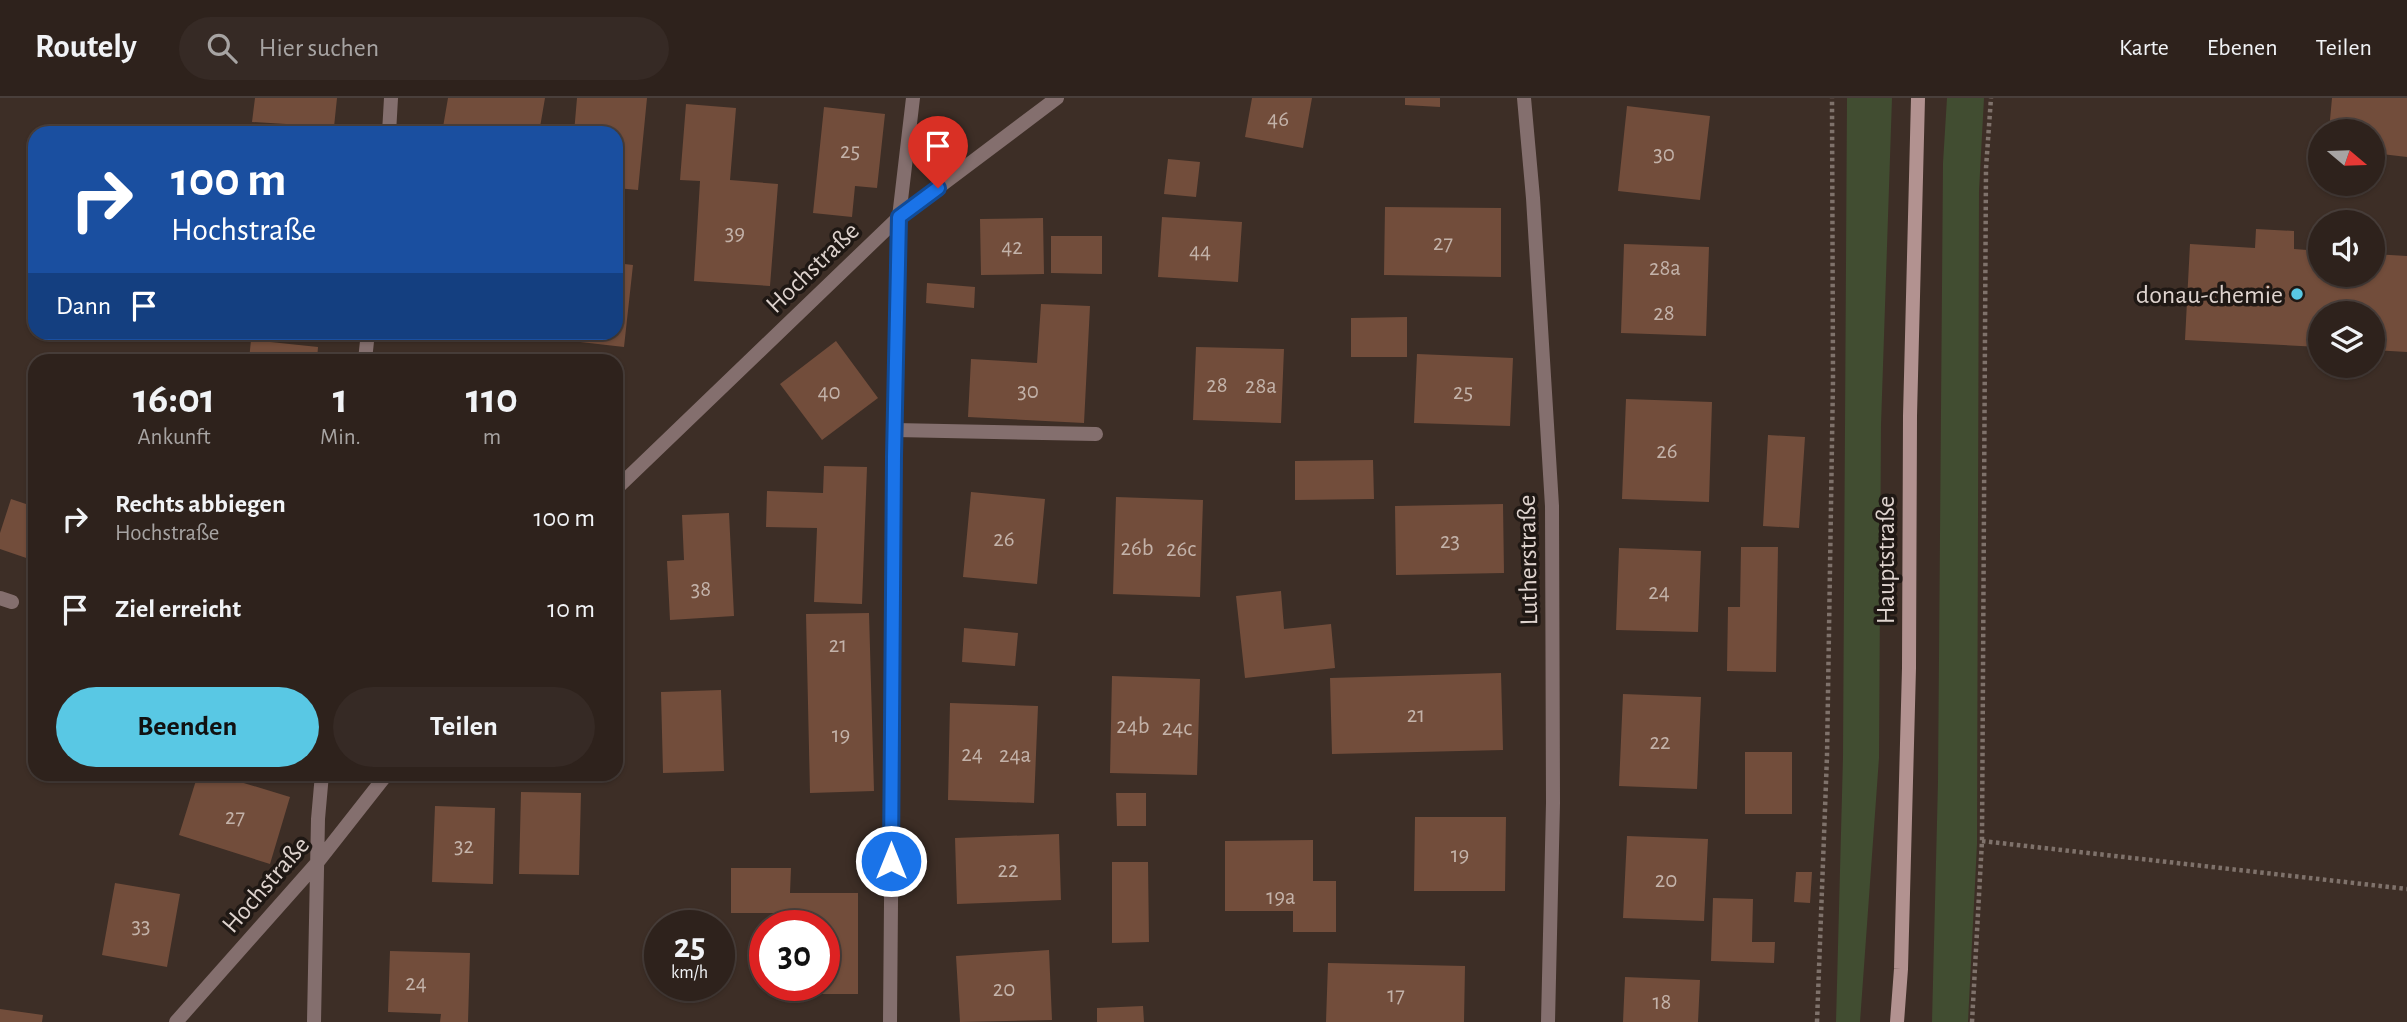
<!DOCTYPE html>
<html lang="de">
<head>
<meta charset="utf-8">
<style>
  :root { --surface:#2e221c; --page:#362a25; --text:#f1f3f6; --muted:#a7a4a3; --line:#493f3b; --accent:#59c8e4 }
  body { margin:0; font-family:"Alegreya Sans",sans-serif; background:var(--page); color:var(--text); height:100vh; display:flex; flex-direction:column; font-size:26px; white-space:nowrap }
  * { box-sizing:border-box; margin:0 }
  p { font-size:23px; color:var(--muted) }
  .icon { flex:none; width:38px; height:38px; fill:none; stroke:currentColor; stroke-width:2; stroke-linecap:round; stroke-linejoin:round }
  .map { position:relative; flex:1; overflow:hidden }
  .drawer { position:absolute; left:28px; top:256px; width:595px; height:427px; display:flex; flex-direction:column; background:var(--surface); border-radius:21px; box-shadow:0 2px 5px #0004,0 0 0 2px var(--line) }
  .drawer>* { flex:none }
  .banner { position:absolute; left:28px; top:28px; width:595px; height:214px; border-radius:21px; box-shadow:0 2px 5px #0004,0 0 0 2px var(--line); background:#1a4fa0; color:#fff; overflow:hidden }
  .needle { width:46px; rotate:109deg }
  .buttons { position:absolute; left:2308px; top:21px; display:grid; gap:14px }
  .buttons a { display:grid; place-items:center; width:77px; height:77px; border-radius:50%; background:var(--surface); box-shadow:0 2px 5px #0004,0 0 0 2px var(--line); font-size:35px }
  .speed { position:absolute; left:644px; top:812px; display:flex; gap:14px; font-size:35px; font-weight:700; text-align:center }
  .speed>* { display:grid; place-content:center; width:91px; height:91px; border-radius:50%; background:var(--surface); box-shadow:0 2px 5px #0004,0 0 0 2px var(--line); line-height:1 }
  .speed small { font-size:18px; font-weight:400 }
  .speed .limit { border:10px solid #d22; background:#fff; color:#111 }
  .pin { position:absolute; display:grid; place-items:center; width:60px; height:60px; color:#fff; margin:-72px -30px; border-radius:50% 50% 50% 0; rotate:-45deg; box-shadow:0 0 7px #0007 }
  .pin .icon { rotate:45deg }
  .me { position:absolute; width:77px; margin:-38px; rotate:0deg; stroke-linejoin:round; filter:drop-shadow(0 0 5px #0008) }
  .turn { display:flex; align-items:center; gap:24px; height:147px; padding:0 28px; font-size:32px }
  .turn .icon { width:91px; height:91px; stroke-width:2.5 }
  .turn b { display:block; font-size:49px; line-height:60px }
  .then { display:flex; align-items:center; height:66px; padding:0 28px; background:#0003; gap:14px; font-size:26px }
  .eta { display:flex; justify-content:space-evenly; align-items:center; height:119px; text-align:center }
  .eta b { font-size:42px; font-weight:700; line-height:49px }
  .button { display:flex; gap:14px; margin-top:auto; padding:14px 28px }
  .button a { flex:1; height:80px; border-radius:42px; background:var(--accent); color:#111; font-size:28px; font-weight:700; line-height:80px; text-align:center }
  .button a+a { background:var(--page); color:var(--text) }
  ul { padding:0; list-style:none }
  li { display:flex; align-items:center; gap:21px; height:91px; padding:0 28px }
  li div { flex:1 }
  li b { display:block; font-size:26px }
  li em { font-style:normal }
  header { display:flex; align-items:center; gap:42px; box-sizing:border-box; height:98px; padding:0 35px; background:var(--surface); border-bottom:2px solid var(--line) }
  header strong { font-size:33px }
  nav { display:flex; gap:38px; margin-inline-start:auto; font-size:24px }
  .search { width:490px; height:63px; background:var(--page); display:flex; align-items:center; gap:18px; box-sizing:border-box; padding:0 24px; border-radius:38px; color:var(--muted); font-size:26px }
  .map>svg:first-child { display:block }
  .green { fill:#414d31 }
  .building { fill:#724d3b }
  .lines { fill:none; stroke-linecap:round; stroke-linejoin:round }
  .path { stroke:#7f726b; stroke-width:4.5; stroke-dasharray:3.5 3.5; stroke-linecap:butt }
  .lane { stroke:#846f6e; stroke-width:14 }
  .street { stroke:#846f6e; stroke-width:14 }
  .secondary { stroke:#b29290; stroke-width:14 }
  .route-casing { stroke:#114b97; stroke-width:18 }
  .route { stroke:#1a73e8; stroke-width:12 }
  .poi-dot { fill:#59c8e4; stroke:#1f1814; stroke-width:2.5 }
  .labels { text-anchor:middle; stroke-width:7; stroke-linejoin:round; paint-order:stroke }
  .number-label { font-size:23px; fill:#c3b2a9 }
  .street-label { font-size:26px; fill:#ded3ce; stroke:#1f1814 }
  .poi-label { font-size:26px; fill:#ded3ce; stroke:#1f1814; text-anchor:end }
</style>
</head>
<body>
<header>
<strong>Routely</strong>
<div class="search"><svg class="icon" aria-label="search" viewBox="0 0 24 24"><circle cx="10" cy="10" r="6"/><path d="M15 15l6 6"/></svg>Hier suchen</div>
<nav><a>Karte</a><a>Ebenen</a><a>Teilen</a></nav>
</header>
<div class="map">
<svg width="2407" height="924" viewBox="0 0 2407 924">
  <rect width="100%" height="100%" fill="#3d2e26"/>
  <path class="green" d="M1847 0H1892L1881 327 1879 660 1860 924H1836L1843 659Z
    M1947 0H1984L1979 93 1977 746 1968 924H1932L1938 684 1943 65Z"/>
  <path class="building" d="M255 0H337L334 29 252 24Z
    M448 0H545L539 35H442Z
    M577 0H647L638 92 616 90V35H574Z
    M1252 0H1312L1303 50 1245 39Z
    M1405 0H1440V9L1405 7Z
    M2332 0H2407V59L2373 55V33H2329Z
    M686 6 736 10 730 82 778 86 770 188 694 183 700 83 680 82Z
    M1627 8 1710 18 1700 102 1618 93Z
    M824 9 885 16 877 90 855 88 852 119 813 115Z
    M230 29 276 33V35H229Z
    M1168 61 1200 64 1196 99 1164 96Z
    M1385 109 1501 110V179L1384 177Z
    M1162 119 1242 124 1238 184 1158 179Z
    M1043 120 1044 176 981 177 980 121Z
    M2256 131 2294 133V151L2320 153V177H2373V156L2407 158V254L2373 252V215H2320V249L2185 242 2190 146 2255 150Z
    M1051 138H1102V176L1051 175Z
    M1624 146 1709 149 1706 238 1621 235Z
    M616 165 633 167 624 249 554 241 555 234H616Z
    M927 185 975 189 974 210 926 205Z
    M1041 206 1090 208 1084 325 968 319 971 261 1037 265Z
    M1407 219V259H1351V220Z
    M251 242 318 249 317 262H249Z
    M836 243 878 300 822 342 780 286Z
    M1196 249 1284 251 1281 325 1193 322Z
    M1417 256 1513 260 1510 328 1414 325Z
    M1626 301 1712 304 1709 404 1622 401Z
    M1768 337 1805 339 1799 430 1763 428Z
    M1373 362 1374 401 1295 402V363Z
    M824 368 867 369 862 506 814 504 817 430 766 429 767 393 823 395Z
    M971 394 1045 401 1037 486 963 479Z
    M1116 399 1203 402 1200 499 1113 496Z
    M11 401 35 409V463L0 451V435Z
    M1503 406 1504 475 1396 477 1395 408Z
    M729 415 734 518 670 522 667 463 684 462 682 417Z
    M1741 449H1778L1776 574 1727 573 1728 509H1740Z
    M1619 450 1701 453 1698 534 1616 532Z
    M1281 493 1284 531 1331 526 1335 570 1245 580 1236 498Z
    M869 515 874 693 810 695 806 516Z
    M964 530 1018 535 1015 568 962 564Z
    M1501 575 1503 652 1332 656 1330 580Z
    M1112 578 1200 581 1197 677 1110 675Z
    M721 592 724 673 663 675 661 594Z
    M1623 596 1701 599 1697 691 1619 688Z
    M950 605 1038 608 1034 705 948 702Z
    M1745 654H1792V716H1745Z
    M198 676H214L290 699 270 766 179 737Z
    M269 676H299L297 683Z
    M521 694 581 695 579 777 519 776Z
    M1116 695H1146V728H1117Z
    M435 708 495 710 493 786 432 784Z
    M1415 719H1506L1505 793H1414Z
    M1059 736 1061 802 957 806 955 740Z
    M1627 738 1708 741 1704 823 1623 820Z
    M1313 742V783H1336V834H1293V813H1225V743Z
    M1112 764H1148L1149 844 1112 845Z
    M731 770H791L790 795H858V896H785V887H824V828H785V815H731Z
    M1796 774H1812L1810 805 1794 804Z
    M115 785 180 796 167 869 102 857Z
    M1713 800 1753 801 1752 844H1775L1774 865 1711 863Z
    M1049 852 1052 922 960 924 956 858Z
    M390 853 470 855 468 924H440L441 916 388 914Z
    M1328 865 1465 868 1464 924H1326Z
    M1625 879 1700 882 1698 924H1623Z
    M1143 908 1144 924H1097V910Z
    M0 911 43 917 42 924H0Z"/>
  <g class="lines">
    <path class="path" d="M1982 743 2407 791
      M1817 924 1827 658 1833 282 1832 0
      M1972 924 1982 743 1986 70 1991 0"/>
    <path class="lane" d="M895 332 1096 336"/>
    <path class="street" d="M1524 0 1533 100 1552 408 1553 705 1548 924
      M389 35 391 0
      M365 262 368 234
      M616 391 899 119 1057 0
      M0 500 12 504
      M176 924 317 765 387 676
      M314 924 318 721 322 676
      M890 924 895 332 899 119 913 0"/>
    <path class="secondary" d="M1897 924 1901 871 1909 570 1910 318 1918 0"/>
  </g>
  <g class="lines">
    <g class="route-casing">
      <path id="route" d="M891 763 894 359 899 119 938 90"/>
    </g>
    <use href="#route" class="route"/>
  </g>
  <circle class="poi-dot" cx="2297" cy="196" r="7"/>
  <g class="labels">
    <g class="number-label">
      <text x="1278" y="28">46</text>
      <text x="850" y="60">25</text>
      <text x="1664" y="63">30</text>
      <text x="735" y="142">39</text>
      <text x="1443" y="152">27</text>
      <text x="1012" y="156">42</text>
      <text x="1200" y="160">44</text>
      <text x="1665" y="177">28a</text>
      <text x="1664" y="222">28</text>
      <text x="1217" y="294">28</text>
      <text x="1261" y="295">28a</text>
      <text x="1028" y="300">30</text>
      <text x="829" y="301">40</text>
      <text x="1463" y="301">25</text>
      <text x="1667" y="360">26</text>
      <text x="1004" y="448">26</text>
      <text x="1450" y="450">23</text>
      <text x="1137" y="457">26b</text>
      <text x="1181" y="458">26c</text>
      <text x="701" y="498">38</text>
      <text x="1659" y="501">24</text>
      <text x="838" y="554">21</text>
      <text x="1416" y="624">21</text>
      <text x="1133" y="635">24b</text>
      <text x="1177" y="637">24c</text>
      <text x="841" y="644">19</text>
      <text x="1660" y="651">22</text>
      <text x="972" y="663">24</text>
      <text x="1015" y="664">24a</text>
      <text x="235" y="726">27</text>
      <text x="464" y="755">32</text>
      <text x="1460" y="764">19</text>
      <text x="1008" y="779">22</text>
      <text x="1666" y="789">20</text>
      <text x="1281" y="806">19a</text>
      <text x="141" y="835">33</text>
      <text x="416" y="892">24</text>
      <text x="1004" y="898">20</text>
      <text x="1396" y="904">17</text>
      <text x="1662" y="911">18</text>
    </g>
    <g class="street-label">
      <text transform="translate(812 169) rotate(-44)" y="9">Hochstraße</text>
      <text transform="translate(1527 462) rotate(-91)" y="9">Lutherstraße</text>
      <text transform="translate(1885 462) rotate(-90)" y="9">Hauptstraße</text>
      <text transform="translate(265 786) rotate(-49)" y="9">Hochstraße</text>
    </g>
    <g class="poi-label">
      <text x="2283" y="205">donau-chemie</text>
    </g>
  </g>
</svg>
<div class="buttons">
<a><svg class="needle" viewBox="-14 -14 28 28"><path d="M0-13l5 13h-10z" fill="#e53935"/><path d="M0 13l5-13h-10z" fill="#a7a4a3"/></svg></a>
<a><svg class="icon" aria-label="sound" viewBox="0 0 24 24"><path d="M4 9h4l5-4v14l-5-4H4zM17 9q2 3 0 6"/></svg></a>
<a><svg class="icon" aria-label="layers" viewBox="0 0 24 24"><path d="M12 4l9 5-9 5-9-5zM3 14l9 5 9-5"/></svg></a>
</div>
<div class="speed"><div>25<small>km/h</small></div><div class="limit">30</div></div>
<div class="pin" style="left:938px;top:90px;background:#d93025"><svg class="icon" aria-label="arrive" viewBox="0 0 24 24"><path d="M6 21V4h12l-3 4 3 4H6"/></svg></div>
<svg class="me" style="left:891px;top:763px" viewBox="-20 -20 40 40"><circle r="17" fill="#1a73e8" stroke="#fff" stroke-width="3"/><path d="M0-11L8 9 0 5-8 9z" fill="#fff"/></svg>
<div class="banner">
<div class="turn"><svg class="icon" aria-label="right" viewBox="0 0 24 24"><path d="M7 20v-9h11M14 6l5 5-5 5"/></svg><div><b>100 m</b>Hochstraße</div></div>
<div class="then">Dann<svg class="icon" aria-label="arrive" viewBox="0 0 24 24"><path d="M6 21V4h12l-3 4 3 4H6"/></svg></div>
</div>
<section class="drawer">
<div class="eta">
<div><b>16:01</b><p>Ankunft</p></div>
<div><b>1</b><p>Min.</p></div>
<div><b>110</b><p>m</p></div>
</div>
<ul>
<li><svg class="icon" aria-label="right" viewBox="0 0 24 24"><path d="M7 20v-9h11M14 6l5 5-5 5"/></svg><div><b>Rechts abbiegen</b><p>Hochstraße</p></div><em>100 m</em></li>
<li><svg class="icon" aria-label="arrive" viewBox="0 0 24 24"><path d="M6 21V4h12l-3 4 3 4H6"/></svg><div><b>Ziel erreicht</b></div><em>10 m</em></li>
</ul>
<div class="button"><a>Beenden</a><a>Teilen</a></div>
</section>
</div>
</body>
</html>
